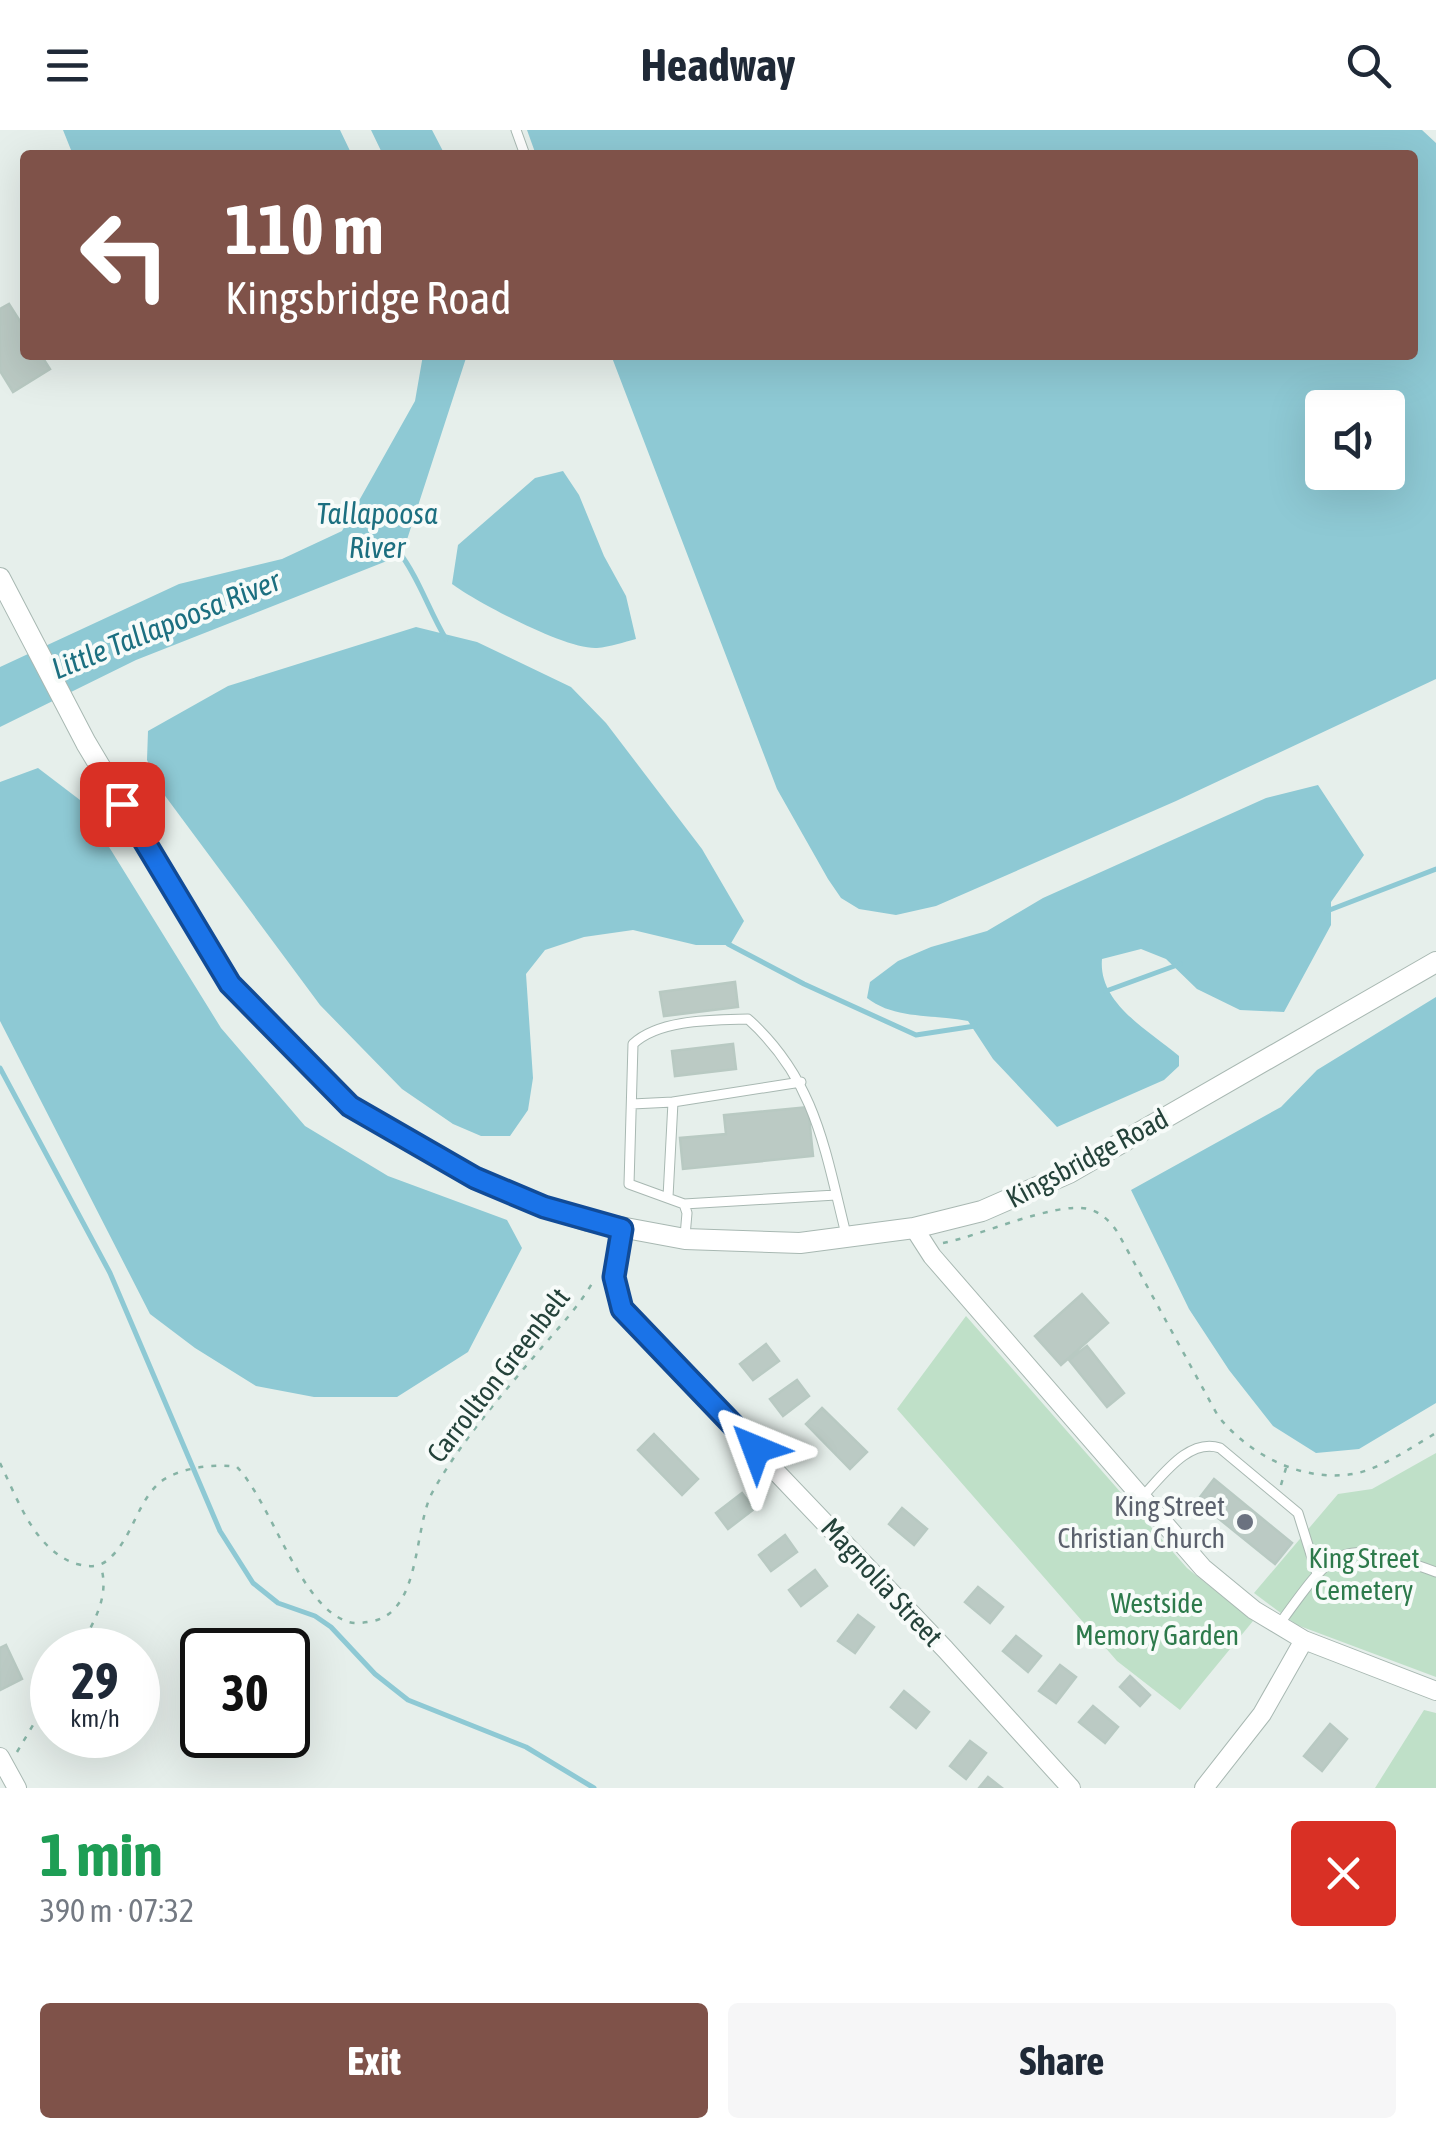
<!DOCTYPE html>
<html lang="en">
<head>
<meta charset="utf-8">
<style>
  :root { --surface:#fff; --page:#f6f6f7; --text:#1f2937; --muted:#747a83; --accent:#7f5249 }
  body { margin:0; font-family:"Asap Condensed",sans-serif; background:var(--page); color:var(--text); height:100vh; display:flex; flex-direction:column; font-size:38px; white-space:nowrap }
  * { box-sizing:border-box; margin:0 }
  p { font-size:32px; color:var(--muted) }
  .icon { flex:none; width:55px; height:55px; fill:none; stroke:currentColor; stroke-width:2; stroke-linecap:round; stroke-linejoin:round }
  .map { position:relative; height:1658px; overflow:hidden }
  .panel { display:flex; flex-direction:column; background:var(--surface); flex:1 }
  .panel>* { flex:none }
  .guide { position:absolute; left:20px; top:20px; width:1398px; height:210px; border-radius:10px; box-shadow:0 10px 40px #0002; background:#7f5249; color:#fff; overflow:hidden }
  .fabs { position:absolute; left:1305px; top:260px; display:grid; gap:20px }
  .fabs a { display:grid; place-items:center; width:100px; height:100px; border-radius:10px; background:var(--surface); box-shadow:0 10px 40px #0002; font-size:50px }
  .speed { position:absolute; left:30px; top:1498px; display:flex; gap:20px; font-size:50px; font-weight:700; text-align:center }
  .speed>* { display:grid; place-content:center; width:130px; height:130px; border-radius:50%; background:var(--surface); box-shadow:0 10px 40px #0002; line-height:1 }
  .speed small { font-size:25px; font-weight:400 }
  .speed .limit { border:5px solid #111; border-radius:15px; background:#fff; color:#111 }
  .pin { position:absolute; display:grid; place-items:center; width:85px; height:85px; color:#fff; margin:-42px; border-radius:20px; box-shadow:0 5px 15px #0006 }
  .me { position:absolute; width:110px; margin:-55px; rotate:316deg; stroke-linejoin:round; filter:drop-shadow(0 0 8px #0008) }
  .turn { display:flex; align-items:center; gap:35px; height:210px; padding:0 40px; font-size:45px }
  .turn .icon { width:130px; height:130px; stroke-width:2.5 }
  .turn b { display:block; font-size:70px; line-height:85px }
  .round { display:grid; place-items:center; flex:none; width:105px; height:105px; border-radius:10px; background:var(--page) }
  .head { display:flex; align-items:center; justify-content:space-between; height:170px; padding:0 40px }
  h1 { font-size:60px; font-weight:700; line-height:75px; color:#1e9e55 }
  .action { display:flex; gap:20px; margin-top:auto; padding:20px 40px }
  .action a { flex:1; height:115px; border-radius:10px; background:var(--accent); color:#fff; font-size:40px; font-weight:700; line-height:115px; text-align:center }
  .action a+a { background:var(--page); color:var(--text) }
  header { display:flex; justify-content:space-between; align-items:center; height:130px; padding:0 40px; background:var(--surface); font-size:45px; font-weight:700 }
  .map>svg:first-child { display:block }
  .green { fill:#bfe0c8 }
  .water { fill:#8ec9d4; fill-rule:evenodd }
  .lines { fill:none; stroke-linecap:round; stroke-linejoin:round }
  .stream { stroke:#8ec9d4; stroke-width:5 }
  .building { fill:#bbcac4; stroke:#b8c9c2; stroke-width:2.5 }
  .service-casing { stroke:#a8b8b2; stroke-width:11 }
  .minor-casing { stroke:#a8b8b2; stroke-width:20 }
  .tertiary-casing { stroke:#a8b8b2; stroke-width:22 }
  .path { stroke:#86b3a5; stroke-width:2.5; stroke-dasharray:5 8; stroke-linecap:butt }
  .service { stroke:#fff; stroke-width:9 }
  .minor { stroke:#fff; stroke-width:18 }
  .tertiary { stroke:#fff; stroke-width:20 }
  .route-casing { stroke:#114b97; stroke-width:25 }
  .route { stroke:#1a73e8; stroke-width:18 }
  .worship-dot { fill:#6b7280; stroke:#f7fbf9; stroke-width:4 }
  .labels { text-anchor:middle; stroke-width:8; stroke-linejoin:round; paint-order:stroke }
  .street-label { font-size:28px; fill:#24423a; stroke:#f7fbf9 }
  .worship-label { font-size:28px; fill:#5b616d; stroke:#f7fbf9; text-anchor:end }
  .park-label { font-size:28px; fill:#2d7a4b; stroke:#f7fbf9 }
  .water-label { font-size:30px; font-style:italic; fill:#1c6f80; stroke:#f7fbf9 }
</style>
</head>
<body>
<header><svg class="icon" aria-label="menu" viewBox="0 0 24 24"><path d="M4 6h16M4 12h16M4 18h16"/></svg>Headway<svg class="icon" aria-label="search" viewBox="0 0 24 24"><circle cx="10" cy="10" r="6"/><path d="M15 15l6 6"/></svg></header>
<div class="map">
<svg width="1436" height="1658" viewBox="0 0 1436 1658">
  <rect width="100%" height="100%" fill="#e6efeb"/>
  <path class="green" d="M966 1186 1187 1438 1253 1491 1180 1580 1117 1531 897 1279Z
    M1436 1323V1547L1297 1495 1254 1463 1338 1364 1372 1359Z
    M1424 1580 1436 1583V1658H1375Z"/>
  <path class="water" d="M63 0H340L352 25H73Z
    M371 0H432L445 25H383Z
    M527 0H1422L1436 13V549L1176 671 936 776 896 785 859 779 841 768 828 749 777 659 611 225H1412V25H536ZM1322 278H1388V342H1322Z
    M423 225H467L402 425 136 530 0 597V537L179 454 282 429 342 401 415 271Z
    M563 341 579 365 604 426 626 466 636 509C624 512 610 517 597 518 567 520 478 473 452 454L458 415 535 348Z
    M416 497 477 512 571 557 606 593 702 719 744 791 730 815H696L633 800 584 807 545 820 526 844 533 948 528 980 510 1006H481L453 994 402 959 320 875 160 659 147 630 148 601 228 556Z
    M38 638 80 670 221 898 305 996 388 1046 507 1090 522 1118 468 1222 397 1267H314L256 1256 195 1218 150 1184 0 891V652Z
    M1318 655 1364 725 1331 772V795L1284 882 1240 880 1197 859 1166 829 1141 819 1102 829C1098 873 1148 900 1179 926V936L1164 950 1057 997 993 929 968 891C935 884 895 890 867 868L870 852 898 831 931 817 987 801 1043 768 1266 668Z
    M1436 867V1273L1359 1319 1316 1323 1273 1296 1229 1240 1189 1179 1131 1060 1281 977 1317 940Z"/>
  <g class="lines">
    <path class="stream" d="M399 422C419 448 429 481 446 509
      M1327 781 1436 739
      M728 814 804 854 916 905 975 896
      M1106 861 1180 834
      M0 938 110 1143 220 1401 253 1453 278 1473 315 1486 331 1497 375 1544 408 1570 526 1617 594 1658"/>
  </g>
  <path class="building" d="M9 174 25 199V225H41L50 239 13 262 0 241V179Z
    M735 852 738 877 664 886 660 862Z
    M733 914 736 939 675 946 672 921Z
    M808 977 813 1026 683 1039 680 1008 726 1004 724 985Z
    M1082 1164 1108 1193 1061 1235 1035 1206Z
    M766 1214 779 1231 753 1250 740 1234Z
    M1087 1216 1124 1263 1107 1277 1069 1230Z
    M797 1250 809 1266 783 1286 770 1269Z
    M822 1278 867 1322 850 1339 806 1294Z
    M654 1304 698 1349 682 1365 638 1320Z
    M1214 1349 1292 1413 1275 1434 1197 1371Z
    M742 1363 754 1379 728 1399 716 1383Z
    M902 1378 927 1399 914 1415 889 1394Z
    M785 1405 797 1422 771 1441 759 1425Z
    M815 1440 827 1456 801 1476 789 1460Z
    M978 1457 1003 1477 990 1493 965 1472Z
    M858 1485 874 1497 855 1523 838 1511Z
    M1016 1506 1041 1526 1028 1542 1003 1521Z
    M6 1515 22 1549 0 1560V1518Z
    M1060 1535 1076 1547 1056 1573 1039 1561Z
    M1130 1546 1150 1565 1140 1576 1120 1557Z
    M904 1561 929 1582 916 1598 891 1577Z
    M1093 1576 1118 1597 1105 1613 1079 1592Z
    M1330 1594 1347 1609 1322 1641 1304 1626Z
    M970 1611 986 1623 966 1649 950 1636Z
    M988 1647 1002 1658H979Z"/>
  <g class="lines">
    <g class="service-casing">
      <path id="service" d="M516 0 525 25
        M632 974 673 972
        M668 1067 673 972 801 952
        M684 1074 836 1065
        M685 1106 687 1083 684 1074 629 1054 633 914C659 889 714 890 748 889 816 950 825 1021 846 1104
        M1141 1368C1161 1348 1188 1307 1220 1318L1298 1383 1317 1444
        M1278 1496C1336 1415 1340 1407 1436 1442"/>
    </g>
    <g class="minor-casing">
      <path id="minor" d="M914 1098 932 1126 1203 1438 1254 1480 1304 1510 1436 1561
        M622 1099 613 1147 621 1179 945 1519 1071 1658
        M0 1627 17 1658
        M1204 1658 1262 1584 1304 1510"/>
    </g>
    <g class="tertiary-casing">
      <path id="tertiary" d="M0 448 86 613 230 854 350 977 475 1048 544 1077 588 1091 685 1109 800 1113 914 1098 982 1081 1069 1043 1436 832"/>
    </g>
    <path class="path" d="M943 1113C980 1106 1056 1071 1088 1079 1101 1082 1111 1092 1118 1103L1218 1286C1250 1326 1305 1354 1358 1343 1385 1336 1412 1317 1436 1303
      M0 1333C18 1370 35 1421 77 1434 91 1438 102 1437 112 1426 132 1406 137 1375 157 1355 174 1338 215 1333 237 1337 272 1374 299 1474 346 1491 353 1494 361 1493 368 1492 422 1486 413 1399 432 1363 460 1312 505 1261 543 1216 561 1195 580 1175 594 1150
      M1281 1355 1286 1338
      M78 1520C93 1494 110 1467 101 1437
      M17 1622 52 1563"/>
    <use href="#service" class="service"/>
    <use href="#minor" class="minor"/>
    <use href="#tertiary" class="tertiary"/>
  </g>
  <g class="lines">
    <g class="route-casing">
      <path id="route" d="M122 674 230 854 350 976 475 1048 544 1077 622 1099 614 1147 622 1179 756 1319"/>
    </g>
    <use href="#route" class="route"/>
  </g>
  <circle class="worship-dot" cx="1245" cy="1392" r="10"/>
  <g class="labels">
    <g class="street-label">
      <text transform="translate(1087 1028) rotate(-28)" y="10">Kingsbridge Road</text>
      <text transform="translate(498 1245) rotate(-52)" y="10">Carrollton Greenbelt</text>
      <text transform="translate(882 1452) rotate(47)" y="10">Magnolia Street</text>
    </g>
    <g class="worship-label">
      <text x="1225" y="1386">King Street<tspan x="1225" dy="32">Christian Church</tspan></text>
    </g>
    <g class="park-label">
      <text x="1364" y="1438">King Street<tspan x="1364" dy="32">Cemetery</tspan></text>
      <text x="1157" y="1483">Westside<tspan x="1157" dy="32">Memory Garden</tspan></text>
    </g>
    <g class="water-label">
      <text x="377" y="394">Tallapoosa<tspan x="377" dy="34">River</tspan></text>
      <text transform="translate(166 495) rotate(-22)" y="10">Little Tallapoosa River</text>
    </g>
  </g>
</svg>
<div class="fabs">
<a><svg class="icon" aria-label="sound" viewBox="0 0 24 24"><path d="M4 9h4l5-4v14l-5-4H4zM17 9q2 3 0 6"/></svg></a>
</div>
<div class="speed"><div>29<small>km/h</small></div><div class="limit">30</div></div>
<div class="pin" style="left:122px;top:674px;background:#d93025"><svg class="icon" aria-label="arrive" viewBox="0 0 24 24"><path d="M6 21V4h12l-3 4 3 4H6"/></svg></div>
<svg class="me" style="left:756px;top:1319px" viewBox="-20 -20 40 40"><path d="M0-17L14 15 0 8-14 15z" fill="#1a73e8" stroke="#fff" stroke-width="4"/></svg>
<div class="guide">
<div class="turn"><svg class="icon" aria-label="left" viewBox="0 0 24 24"><path d="M17 20v-9H6M10 6l-5 5 5 5"/></svg><div><b>110 m</b>Kingsbridge Road</div></div>
</div>
</div>
<section class="panel">
<div class="head"><div><h1>1 min</h1><p>390 m · 07:32</p></div><a class="round" style="background:#d93025;color:#fff"><svg class="icon" aria-label="close" viewBox="0 0 24 24"><path d="M6 6l12 12M18 6L6 18"/></svg></a></div>
<div class="action"><a>Exit</a><a>Share</a></div>
</section>
</body>
</html>
